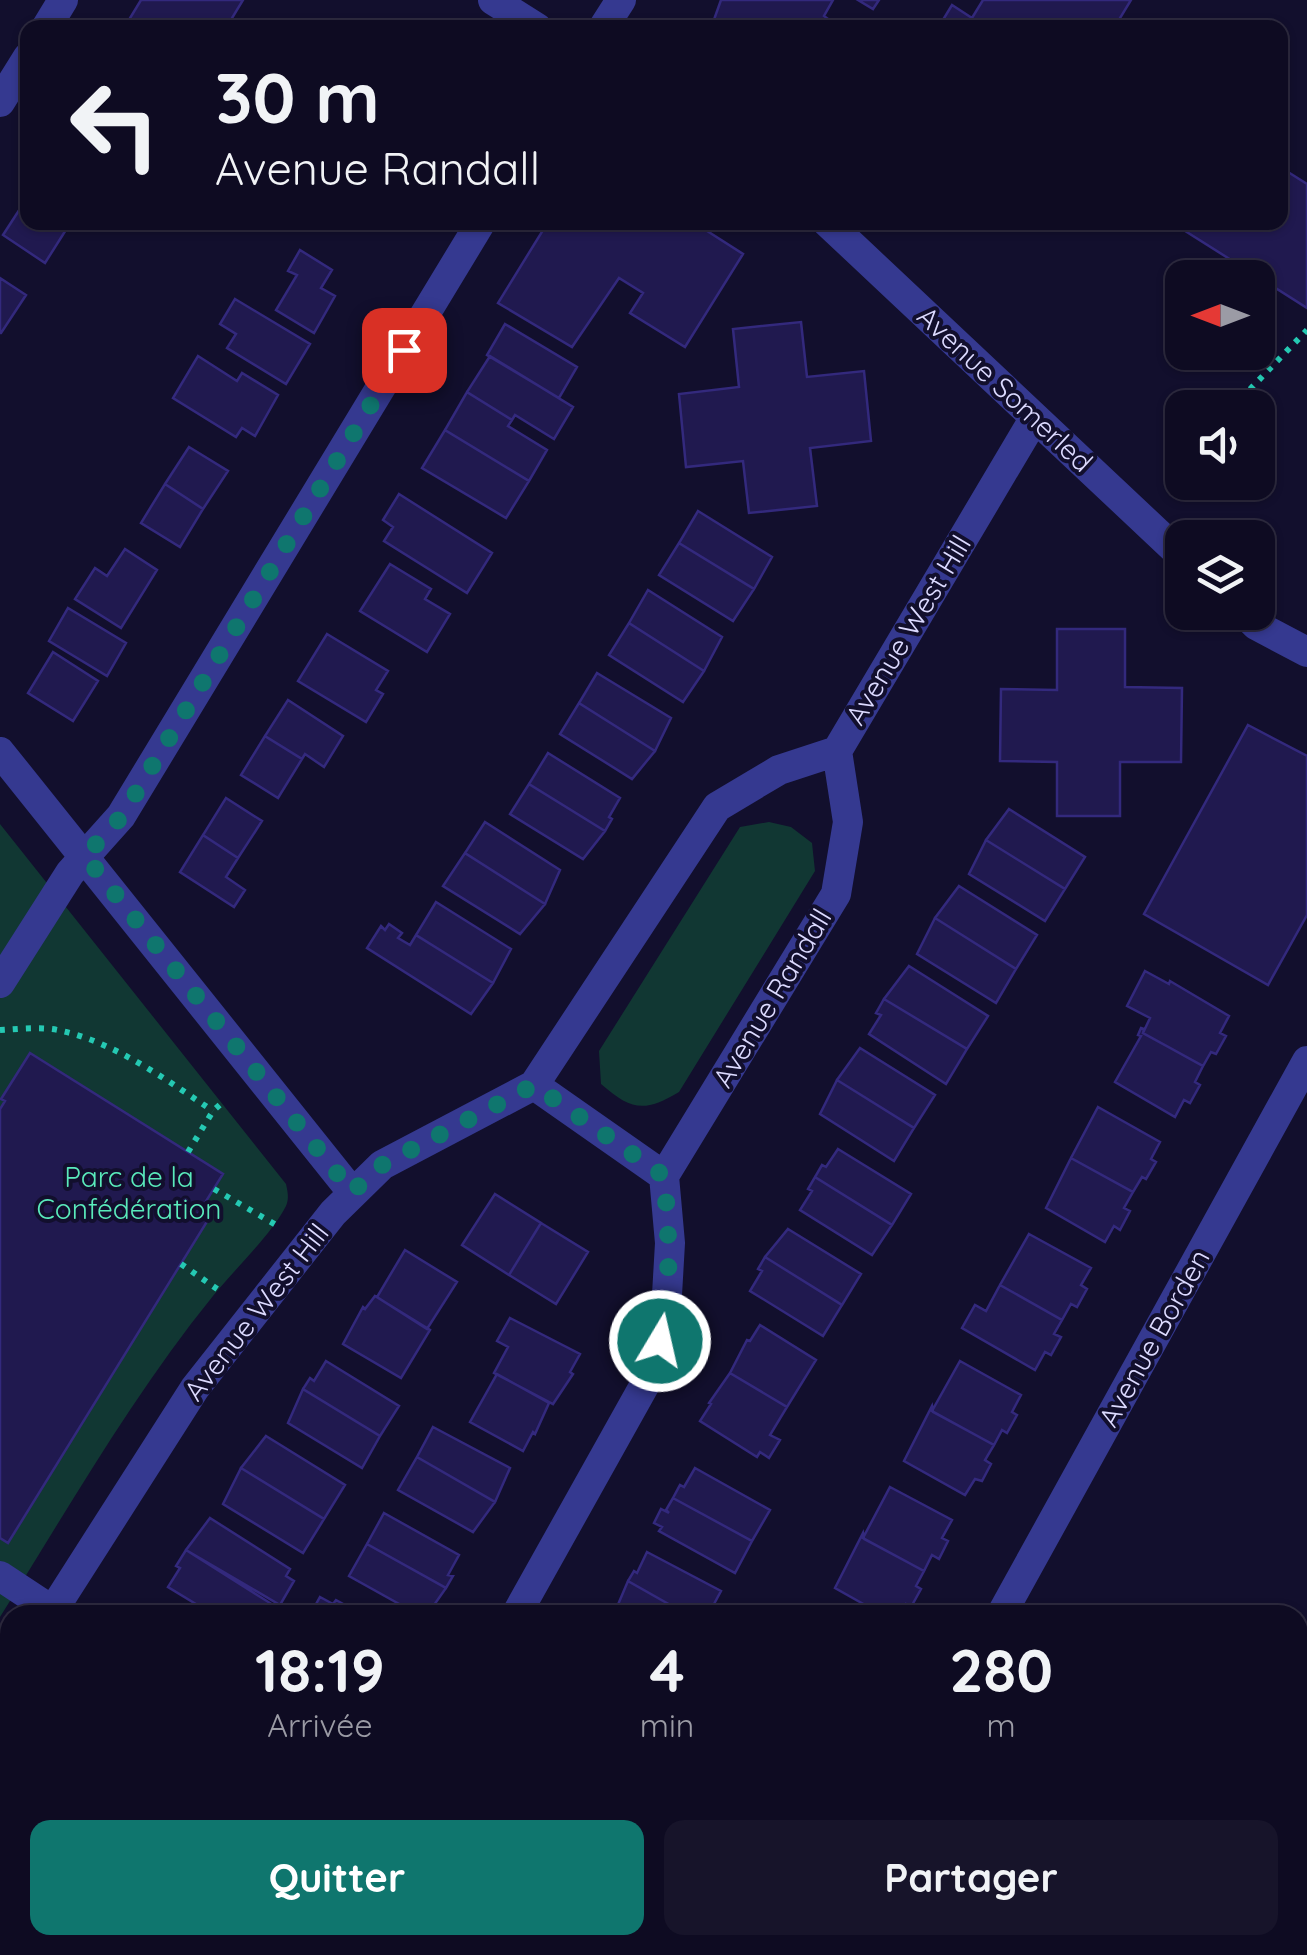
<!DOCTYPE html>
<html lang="fr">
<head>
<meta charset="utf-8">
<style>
  :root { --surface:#0e0b22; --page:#17142a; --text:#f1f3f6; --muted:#9b9ba5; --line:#2e2b40; --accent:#0f766e }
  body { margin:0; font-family:Quicksand,sans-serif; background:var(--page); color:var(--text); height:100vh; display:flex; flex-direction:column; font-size:38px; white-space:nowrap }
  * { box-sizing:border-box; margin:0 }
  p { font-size:32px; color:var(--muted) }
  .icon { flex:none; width:55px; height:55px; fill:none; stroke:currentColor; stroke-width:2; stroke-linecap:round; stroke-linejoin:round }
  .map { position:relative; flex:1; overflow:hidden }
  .sheet { position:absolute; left:0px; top:1605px; width:1308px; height:350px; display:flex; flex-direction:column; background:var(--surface); border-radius:30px 30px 0 0; box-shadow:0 2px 8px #0004,0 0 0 2px var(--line) }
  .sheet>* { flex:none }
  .banner { position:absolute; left:20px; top:20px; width:1268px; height:210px; border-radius:20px; box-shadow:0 2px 8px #0004,0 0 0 2px var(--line); background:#0e0b22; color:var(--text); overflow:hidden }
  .needle { width:65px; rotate:270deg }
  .controls { position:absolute; left:1165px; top:260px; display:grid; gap:20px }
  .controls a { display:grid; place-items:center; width:110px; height:110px; border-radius:20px; background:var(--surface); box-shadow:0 2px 8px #0004,0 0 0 2px var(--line); font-size:50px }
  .pin { position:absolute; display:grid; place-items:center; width:85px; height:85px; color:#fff; margin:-42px; border-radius:20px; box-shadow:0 5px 15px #0006 }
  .me { position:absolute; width:110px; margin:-55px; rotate:9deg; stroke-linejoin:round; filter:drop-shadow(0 0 8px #0008) }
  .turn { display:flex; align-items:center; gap:35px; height:210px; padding:0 30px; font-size:45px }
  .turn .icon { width:130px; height:130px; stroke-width:2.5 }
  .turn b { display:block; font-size:70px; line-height:85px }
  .eta { display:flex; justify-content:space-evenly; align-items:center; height:170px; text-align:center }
  .eta b { font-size:60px; font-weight:700; line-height:70px }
  .button { display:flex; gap:20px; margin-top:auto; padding:20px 30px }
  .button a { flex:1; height:115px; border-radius:20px; background:var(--accent); color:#fff; font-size:40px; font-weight:700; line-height:115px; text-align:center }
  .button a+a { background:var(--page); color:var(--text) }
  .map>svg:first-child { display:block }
  .green { fill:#113733 }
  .building { fill:#20194f; stroke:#33297d; stroke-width:2.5 }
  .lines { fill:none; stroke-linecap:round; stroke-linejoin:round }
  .path { stroke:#25c9b3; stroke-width:6; stroke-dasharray:5 8; stroke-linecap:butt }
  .minor { stroke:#353990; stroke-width:30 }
  .route { stroke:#0f766e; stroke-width:18; stroke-dasharray:0 32.4 }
  .labels { text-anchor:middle; stroke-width:8; stroke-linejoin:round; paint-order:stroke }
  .street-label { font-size:28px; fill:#dcdaff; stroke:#120f2d }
  .park-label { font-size:28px; fill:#5aebbc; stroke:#120f2d }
</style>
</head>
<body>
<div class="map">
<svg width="1307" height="1955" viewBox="0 0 1307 1955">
  <rect width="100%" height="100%" fill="#120f2d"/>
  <path class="green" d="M769 822 791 827 812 843 815 871 679 1092C644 1113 631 1110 601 1084L599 1051 740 827Z
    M0 824 286 1184C288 1193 289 1199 286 1206 272 1234 233 1271 213 1296 132 1396 68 1509 0 1617Z"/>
  <path class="building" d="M141 0H243L226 28H124Z
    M721 0H833L824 16 840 28H711Z
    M858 0H879L873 9Z
    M983 0H1131L1114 28H938L952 5 972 18Z
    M1280 167 1307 184V308L1171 222H1280Z
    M27 198 28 222 69 225 45 263 3 235Z
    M548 222H693L743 254 685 347 630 313 643 293 619 278 572 347 498 303Z
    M300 250 332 270 321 288 335 296 314 333 276 310 297 275 288 271Z
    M0 278 26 295 1 333H0Z
    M235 299 310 344 286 384 227 348 236 334 220 324Z
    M801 322 807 377 864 371 871 441 810 448 817 506 749 513 743 461 686 467 679 394 739 387 733 329Z
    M505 324 577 367 559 398 487 355Z
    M198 356 237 381 242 373 278 395 255 436 242 428 236 437 173 398Z
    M490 356 573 407 554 439 515 415 512 420 467 392Z
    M467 392 512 420 508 426 547 450 529 481 445 430Z
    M445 430 529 481 506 518 422 468Z
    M189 447 228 471 203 509 165 484Z
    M165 484 203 509 180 547 141 523Z
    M399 494 492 553 467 593 384 541 393 527 383 520Z
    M698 511 772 557 754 589 679 543Z
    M679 543 754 589 733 621 659 575Z
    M125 549 157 570 121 628 75 599 95 568 107 576Z
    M390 564 431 589 425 599 450 614 427 652 360 611Z
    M648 590 722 637 704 671 629 623Z
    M68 608 126 643 107 676 49 641Z
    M629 623 704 671 683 702 609 655Z
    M1057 629H1125V687L1182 688 1181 762H1120V816H1057V762L1000 761 1001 689 1057 690Z
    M327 634 388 671 376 690 383 694 366 722 298 681Z
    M53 652 98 681 73 721 28 693Z
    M597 673 671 718 655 751 579 703Z
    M288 700 343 736 324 767 305 754 302 759 265 736Z
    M579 703 655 751 632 779 560 734Z
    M1248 725 1307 756V915L1268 985 1144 914Z
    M265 736 302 759 278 798 241 775Z
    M548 753 620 798 609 817 612 819 605 831 529 784Z
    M529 784 605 831 583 859 510 814Z
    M226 798 262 821 238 858 203 835Z
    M1009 809 1085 857 1065 889 986 840Z
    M485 822 560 870 545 904 465 853Z
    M203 835 238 858 226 877 245 890 234 907 180 872Z
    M986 840 1065 889 1045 921 969 874Z
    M465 853 545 904 520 934 443 886Z
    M959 886 1037 935 1016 969 935 918Z
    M436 902 511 949 493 983 416 935Z
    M935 918 1016 969 996 1003 917 954Z
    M389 924 402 933 398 938 410 945 416 935 493 983 471 1014 367 948 381 926 385 930Z
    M909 966 988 1016 967 1049 884 999Z
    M1145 971 1169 984 1170 981 1229 1016 1220 1033 1226 1036 1216 1054 1211 1052 1203 1066 1143 1033 1150 1018 1127 1006Z
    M884 999 967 1049 946 1084 869 1034 881 1015 876 1013Z
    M1141 1028 1144 1029 1143 1033 1203 1066 1195 1082 1200 1085 1190 1103 1184 1100 1175 1117 1115 1082 1141 1036 1138 1035Z
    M860 1048 935 1095 914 1128 837 1080Z
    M30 1053 223 1174 198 1214 208 1220 8 1543 0 1538V1109L5 1101 1 1099Z
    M837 1080 914 1128 894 1161 820 1114Z
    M1098 1107 1160 1142 1151 1159 1156 1162 1146 1179 1142 1177 1133 1192 1071 1158Z
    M838 1149 911 1194 892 1225 815 1177 822 1165 826 1167Z
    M1071 1158 1133 1192 1124 1208 1130 1211 1120 1230 1114 1226 1105 1242 1046 1208Z
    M815 1177 892 1225 872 1255 800 1210 812 1191 808 1189Z
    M495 1194 541 1223 509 1275 462 1245Z
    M541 1223 588 1252 556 1304 509 1275Z
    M788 1229 861 1274 842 1305 765 1257Z
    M1029 1234 1091 1268 1081 1285 1087 1289 1077 1307 1071 1304 1062 1320 1000 1285Z
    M405 1250 457 1282 427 1329 377 1297Z
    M765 1257 842 1305 823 1336 750 1291 762 1271 758 1269Z
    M1000 1285 1062 1320 1054 1334 1061 1337 1051 1355 1045 1352 1035 1370 962 1328 975 1305 986 1311Z
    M375 1296 430 1330 401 1378 343 1344 363 1307 365 1309Z
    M510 1318 580 1354 570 1372 573 1374 553 1404 494 1373 508 1347 497 1341Z
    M760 1325 816 1360 787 1407 730 1373 747 1340 750 1341Z
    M326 1361 399 1406 380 1436 303 1389 310 1378 314 1381Z
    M960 1361 1021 1395 1012 1412 1017 1415 1007 1433 1002 1430 994 1445 932 1411Z
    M730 1373 787 1407 770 1435 780 1440 769 1458 760 1452 757 1457 700 1421 711 1404 709 1403Z
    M497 1374 549 1403 535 1434 533 1432 523 1451 470 1422Z
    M303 1389 380 1436 362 1468 288 1423Z
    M932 1406 933 1412 994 1445 985 1460 991 1464 982 1481 975 1479 965 1495 904 1461Z
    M433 1427 510 1468 495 1502 417 1457Z
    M266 1436 345 1485 324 1519 241 1468Z
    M417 1457 495 1502 473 1532 398 1490Z
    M241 1468 324 1519 303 1553 223 1504Z
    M695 1468 770 1510 752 1541 673 1498 680 1485 684 1487Z
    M890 1487 952 1520 942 1538 948 1541 939 1559 932 1555 924 1571 863 1538Z
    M673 1498 752 1541 735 1573 659 1531 662 1527 654 1523 661 1509 669 1513 666 1510Z
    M384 1513 459 1555 448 1575 453 1576 446 1588 367 1544Z
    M210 1518 290 1569 286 1576 294 1581 280 1605 186 1550Z
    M863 1533 864 1539 924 1571 916 1586 921 1589 911 1607 906 1604 900 1615H883L835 1588Z
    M367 1544 446 1588 427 1615H419L349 1576Z
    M186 1550 270 1603 262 1615H214L168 1587 180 1568 176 1566Z
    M647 1552 721 1591 708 1615H688L628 1581 634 1571 637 1573Z
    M628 1581 688 1615 614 1614Z
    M320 1597 333 1604 336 1600 363 1615H310Z
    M158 1605 174 1615H153Z
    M1298 1641 1307 1647V1735L1298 1730Z
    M1298 1752 1307 1757V1775L1298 1791Z
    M2 1859 10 1864V1909L0 1903Z
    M0 1903 10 1909V1945H51L45 1955H12L0 1948Z
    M140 1945H142L160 1955H134Z
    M194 1945H240L234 1955H213Z
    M428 1945H479L497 1955H423Z
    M479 1945H529L523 1955H497Z
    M637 1945H707L715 1949 712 1955H632Z"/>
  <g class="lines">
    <path class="path" d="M1232 408 1307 330
      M1168 473 1182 458
      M0 1030C20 1029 43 1026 62 1031 116 1043 168 1081 213 1111
      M188 1152 213 1111 225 1100
      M214 1189 278 1226
      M181 1264 223 1293"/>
    <path class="minor" d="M493 0 537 28
      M46 28 63 0
      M603 28 621 0
      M0 102 28 57
      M827 222 1182 556
      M1243 612 1256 625 1307 652
      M0 752 352 1192
      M0 983 70 873 121 816 481 222
      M534 1085 664 1176
      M0 1576 53 1611
      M50 1615 195 1388 333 1213 382 1165 534 1085 717 807 779 770 837 751 1034 419
      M516 1615 653 1370 666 1312 670 1243 664 1176 836 894 848 822 837 751
      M1001 1615 1307 1061
      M0 1697 10 1681
      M327 1955 332 1945
      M813 1955 819 1945
      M1296 1955 1307 1935"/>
  </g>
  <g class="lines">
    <path class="route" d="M404 350 122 816 85 856 352 1192 382 1165 534 1085 664 1176C669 1232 672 1285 660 1341"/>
  </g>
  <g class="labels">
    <g class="street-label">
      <text transform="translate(1005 389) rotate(43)" y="10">Avenue Somerled</text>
      <text transform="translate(908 630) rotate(-59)" y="10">Avenue West Hill</text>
      <text transform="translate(772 998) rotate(-59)" y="10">Avenue Randall</text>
      <text transform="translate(256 1312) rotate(-52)" y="10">Avenue West Hill</text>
      <text transform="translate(1154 1338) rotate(-61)" y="10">Avenue Borden</text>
    </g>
    <g class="park-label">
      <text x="129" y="1187">Parc de la<tspan x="129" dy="32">Confédération</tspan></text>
    </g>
  </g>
</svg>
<div class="controls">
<a><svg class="needle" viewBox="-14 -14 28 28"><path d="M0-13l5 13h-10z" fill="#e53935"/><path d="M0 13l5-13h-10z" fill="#9b9ba5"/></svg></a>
<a><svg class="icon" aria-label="sound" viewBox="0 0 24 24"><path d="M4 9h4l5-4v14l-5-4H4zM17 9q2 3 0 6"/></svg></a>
<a><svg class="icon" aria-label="layers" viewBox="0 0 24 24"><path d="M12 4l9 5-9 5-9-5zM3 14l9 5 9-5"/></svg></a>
</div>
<div class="pin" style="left:404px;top:350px;background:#d93025"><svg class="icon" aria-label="arrive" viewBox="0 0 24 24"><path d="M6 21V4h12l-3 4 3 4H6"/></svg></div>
<svg class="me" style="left:660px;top:1341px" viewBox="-20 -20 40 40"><circle r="17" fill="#0f766e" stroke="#fff" stroke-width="3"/><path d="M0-11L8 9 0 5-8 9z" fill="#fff"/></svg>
<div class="banner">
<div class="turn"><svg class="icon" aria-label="left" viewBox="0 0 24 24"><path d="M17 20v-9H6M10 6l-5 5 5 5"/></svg><div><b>30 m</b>Avenue Randall</div></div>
</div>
<section class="sheet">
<div class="eta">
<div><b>18:19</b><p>Arrivée</p></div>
<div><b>4</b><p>min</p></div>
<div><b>280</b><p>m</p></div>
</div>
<div class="button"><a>Quitter</a><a>Partager</a></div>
</section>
</div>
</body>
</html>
